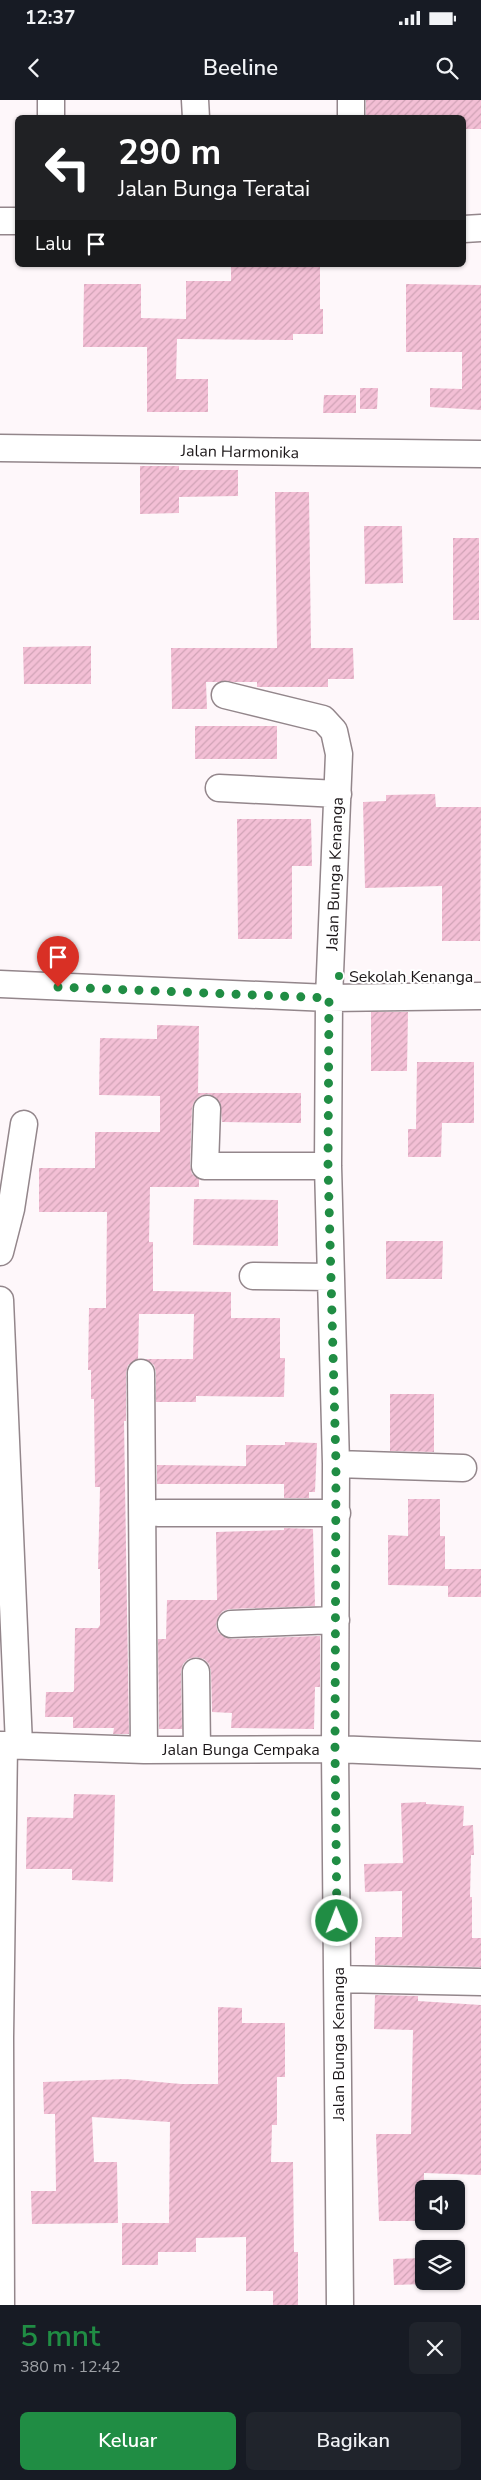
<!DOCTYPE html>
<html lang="id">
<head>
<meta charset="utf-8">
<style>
  :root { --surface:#171b24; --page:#20242c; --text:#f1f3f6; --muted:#9ea1a6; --accent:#208d44 }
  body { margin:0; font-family:"Nunito Sans",sans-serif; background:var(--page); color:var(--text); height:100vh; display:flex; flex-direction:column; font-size:19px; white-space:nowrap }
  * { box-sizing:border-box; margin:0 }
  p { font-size:16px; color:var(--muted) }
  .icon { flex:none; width:28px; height:28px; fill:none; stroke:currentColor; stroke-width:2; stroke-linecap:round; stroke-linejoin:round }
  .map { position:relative; height:2205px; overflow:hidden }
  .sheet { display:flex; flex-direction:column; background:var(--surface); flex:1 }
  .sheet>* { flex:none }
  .guide { position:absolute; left:15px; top:15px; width:451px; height:152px; border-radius:8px; box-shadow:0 1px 4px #0004; background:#202124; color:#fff; overflow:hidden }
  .buttons { position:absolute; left:415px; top:2080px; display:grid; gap:10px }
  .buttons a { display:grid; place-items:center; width:50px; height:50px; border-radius:8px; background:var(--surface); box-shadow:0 1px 4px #0004; font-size:25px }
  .pin { position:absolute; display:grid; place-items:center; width:42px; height:42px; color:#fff; margin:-51px -21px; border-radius:50% 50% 50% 0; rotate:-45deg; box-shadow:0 0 5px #0007 }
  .pin .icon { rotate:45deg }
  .me { position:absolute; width:55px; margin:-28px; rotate:359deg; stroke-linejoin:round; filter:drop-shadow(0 0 4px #0008) }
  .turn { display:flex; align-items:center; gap:18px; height:105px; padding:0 20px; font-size:22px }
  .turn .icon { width:65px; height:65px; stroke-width:2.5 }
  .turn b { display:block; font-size:35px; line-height:42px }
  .then { display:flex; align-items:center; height:48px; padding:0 20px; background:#0003; gap:10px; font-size:19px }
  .round { display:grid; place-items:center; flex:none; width:52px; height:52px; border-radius:8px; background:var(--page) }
  .overview { display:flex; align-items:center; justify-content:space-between; height:85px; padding:0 20px }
  h1 { font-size:30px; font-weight:600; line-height:38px; color:var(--accent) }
  .action { display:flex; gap:10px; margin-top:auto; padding:10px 20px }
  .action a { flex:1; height:58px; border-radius:8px; background:var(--accent); color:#fff; font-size:20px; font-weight:600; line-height:58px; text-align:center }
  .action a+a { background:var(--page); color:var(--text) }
  .status { display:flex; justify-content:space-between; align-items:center; height:35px; padding:0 25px; background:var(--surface); direction:ltr }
  .status svg { height:14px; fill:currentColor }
  header { display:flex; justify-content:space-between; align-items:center; height:65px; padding:0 20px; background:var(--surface); font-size:22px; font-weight:600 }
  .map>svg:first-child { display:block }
  .building { fill:url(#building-hatch) }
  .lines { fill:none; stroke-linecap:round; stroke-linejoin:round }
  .minor-casing { stroke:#93868b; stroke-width:29 }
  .minor { stroke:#fff; stroke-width:26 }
  .route { stroke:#208d44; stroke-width:9; stroke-dasharray:0 16.2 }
  .poi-dot { fill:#208d44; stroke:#fff; stroke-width:2 }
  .labels { text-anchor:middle; stroke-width:4; stroke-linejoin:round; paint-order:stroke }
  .street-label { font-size:16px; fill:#1b1618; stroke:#fff }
  .poi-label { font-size:16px; fill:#1b1618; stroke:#fff; text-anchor:start }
</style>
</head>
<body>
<div class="status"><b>12:37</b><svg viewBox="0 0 49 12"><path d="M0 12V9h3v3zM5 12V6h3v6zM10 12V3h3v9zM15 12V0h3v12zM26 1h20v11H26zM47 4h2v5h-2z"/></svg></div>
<header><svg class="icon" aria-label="back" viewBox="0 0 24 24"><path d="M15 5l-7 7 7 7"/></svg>Beeline<svg class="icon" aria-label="search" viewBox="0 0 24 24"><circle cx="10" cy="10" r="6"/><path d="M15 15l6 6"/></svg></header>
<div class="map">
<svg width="481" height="2205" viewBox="0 0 481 2205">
  <defs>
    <pattern id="building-hatch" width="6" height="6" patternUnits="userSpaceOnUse" patternTransform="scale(1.25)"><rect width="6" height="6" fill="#f3bfd5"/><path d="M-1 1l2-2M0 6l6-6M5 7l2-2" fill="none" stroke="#d0a3b6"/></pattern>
  </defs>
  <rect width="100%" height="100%" fill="#fef7fa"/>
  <path class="building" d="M366 0H481V29H464V18L366 16Z
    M231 165H320V209H323V234H293V240L177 239 176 279H208V312H147V247H83L84 184H141V218L186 219V181H231Z
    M406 184 481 185V310L430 307V288L462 289V252H406Z
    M360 288H378L377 309H360Z
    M324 295H356V313H323Z
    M140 366H179V370H238V396L179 397V413L140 414Z
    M275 392H309L311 548H353L354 579H328V587H257V582H206L207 609H172L171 548H277Z
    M364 426H402L403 483 365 484Z
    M453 438H479V520H453Z
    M91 546V584H24L23 547Z
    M195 626H277V659H195Z
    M435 694 436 707H481L480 841H442V786L365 788 363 702 386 701V695Z
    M237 719H311L312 766H292V839H238Z
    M371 912H408L407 971H371Z
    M157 925 199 926 198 993H301V1023L222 1022 220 1002 215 997 208 994 200 996 194 1002 192 1008 190 1065 192 1074 199 1079V1087H150L149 1142H153V1191L231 1192V1218H280V1258H285L284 1297 196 1296V1302H156V1272L154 1265 145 1259H193L194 1214H139L138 1259 128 1265 126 1273V1321H124L129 1634H113L114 1628H73V1617H45L46 1592H73L74 1590 75 1528H98L100 1525V1469H98L100 1387H95L94 1299H91V1270H88L89 1208H106L107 1112H39V1068H95V1032H160V996L99 995 100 938 157 939Z
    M417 962H474V1023H442L441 1057H408V1029H416Z
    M194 1099 278 1100V1146L193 1145Z
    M386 1141H443L442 1179H386Z
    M390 1294H434V1352L390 1351Z
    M285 1342 317 1343 315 1392H309V1398H284V1384H157V1365L246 1366V1345H285Z
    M408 1399H440V1436H445V1469H481V1497H448V1486L388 1485V1435L408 1436Z
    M284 1428 313 1429 315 1506 230 1509 223 1511 218 1517 216 1525 218 1532 224 1537 231 1539 320 1536V1587H315L314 1629 231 1628 232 1613 212 1612 211 1571 209 1564 204 1559 196 1557 188 1559 183 1564 181 1572 182 1629H159L158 1539H166L167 1500H217L216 1432 284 1430Z
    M74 1694 115 1695 113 1782 72 1780V1769H26L27 1717 73 1718Z
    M426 1702V1704L464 1706 463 1726 473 1725 474 1755H471L470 1797H472V1838H481V1867L375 1865V1837H402V1791L365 1792 364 1764 403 1763 401 1703Z
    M375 1895 418 1896V1901L481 1905V2075L424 2073V2121H379L376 2034H411L413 1930 374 1929Z
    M218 1907 242 1908V1923H285V1977H277V2025H272L271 2062H293L294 2152H298V2205H273V2191H246V2137L196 2138V2152H158V2165H122V2123H169L170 2022 92 2017 94 2062H117L118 2123 32 2124 31 2091H56L55 2014H44L43 1982 125 1979 181 1984H218Z
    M424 2158V2184L394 2185 393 2159Z"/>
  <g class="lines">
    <g class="minor-casing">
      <path id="minor" d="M51 0V18
        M195 0 196 18
        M351 18V0
        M0 121H18
        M464 129 481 128
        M0 348 481 354
        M225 595 323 619 334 631 339 654 329 898 328 1066 336 1364 335 1649 340 2205
        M219 688 338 694
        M0 884 329 898 481 896
        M207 1009 205 1066H328
        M0 1152 11 1109 24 1024
        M253 1176 331 1177
        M0 1200 19 1645
        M141 1273 144 1650
        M336 1364 463 1368
        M158 1413H337
        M231 1524 336 1520
        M196 1572 197 1650
        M0 1645 144 1650 335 1649 481 1655
        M338 1879 481 1882
        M1 2205 0 1938 4 1645"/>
    </g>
    <use href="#minor" class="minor"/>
  </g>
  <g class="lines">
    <path class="route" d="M58 887 329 898 328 1066 336 1364 335 1649 337 1821"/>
  </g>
  <circle class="poi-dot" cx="339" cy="876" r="5"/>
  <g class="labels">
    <g class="street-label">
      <text transform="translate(240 351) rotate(1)" y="6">Jalan Harmonika</text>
      <text transform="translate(334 774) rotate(-88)" y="6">Jalan Bunga Kenanga</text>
      <text x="241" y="1655">Jalan Bunga Cempaka</text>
      <text transform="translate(338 1944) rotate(-90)" y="6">Jalan Bunga Kenanga</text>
    </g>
    <g class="poi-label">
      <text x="349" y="882">Sekolah Kenanga</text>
    </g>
  </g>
</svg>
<div class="buttons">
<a><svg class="icon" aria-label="sound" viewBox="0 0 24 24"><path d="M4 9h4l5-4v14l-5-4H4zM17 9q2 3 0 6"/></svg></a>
<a><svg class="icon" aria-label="layers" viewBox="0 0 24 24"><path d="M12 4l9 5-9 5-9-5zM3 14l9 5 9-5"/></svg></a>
</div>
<div class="pin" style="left:58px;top:887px;background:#d93025"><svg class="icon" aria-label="arrive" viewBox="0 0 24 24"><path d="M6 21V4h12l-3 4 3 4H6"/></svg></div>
<svg class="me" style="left:337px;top:1821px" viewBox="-20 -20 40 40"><circle r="17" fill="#208d44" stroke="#fff" stroke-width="3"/><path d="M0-11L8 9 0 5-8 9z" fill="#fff"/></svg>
<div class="guide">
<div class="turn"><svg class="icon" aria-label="left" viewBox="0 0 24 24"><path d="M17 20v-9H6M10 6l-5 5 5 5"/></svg><div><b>290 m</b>Jalan Bunga Teratai</div></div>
<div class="then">Lalu<svg class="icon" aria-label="arrive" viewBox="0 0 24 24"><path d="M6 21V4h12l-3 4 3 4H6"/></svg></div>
</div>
</div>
<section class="sheet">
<div class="overview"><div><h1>5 mnt</h1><p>380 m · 12:42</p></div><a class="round"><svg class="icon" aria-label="close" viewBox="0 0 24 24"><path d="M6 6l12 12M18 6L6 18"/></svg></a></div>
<div class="action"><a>Keluar</a><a>Bagikan</a></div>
</section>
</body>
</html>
